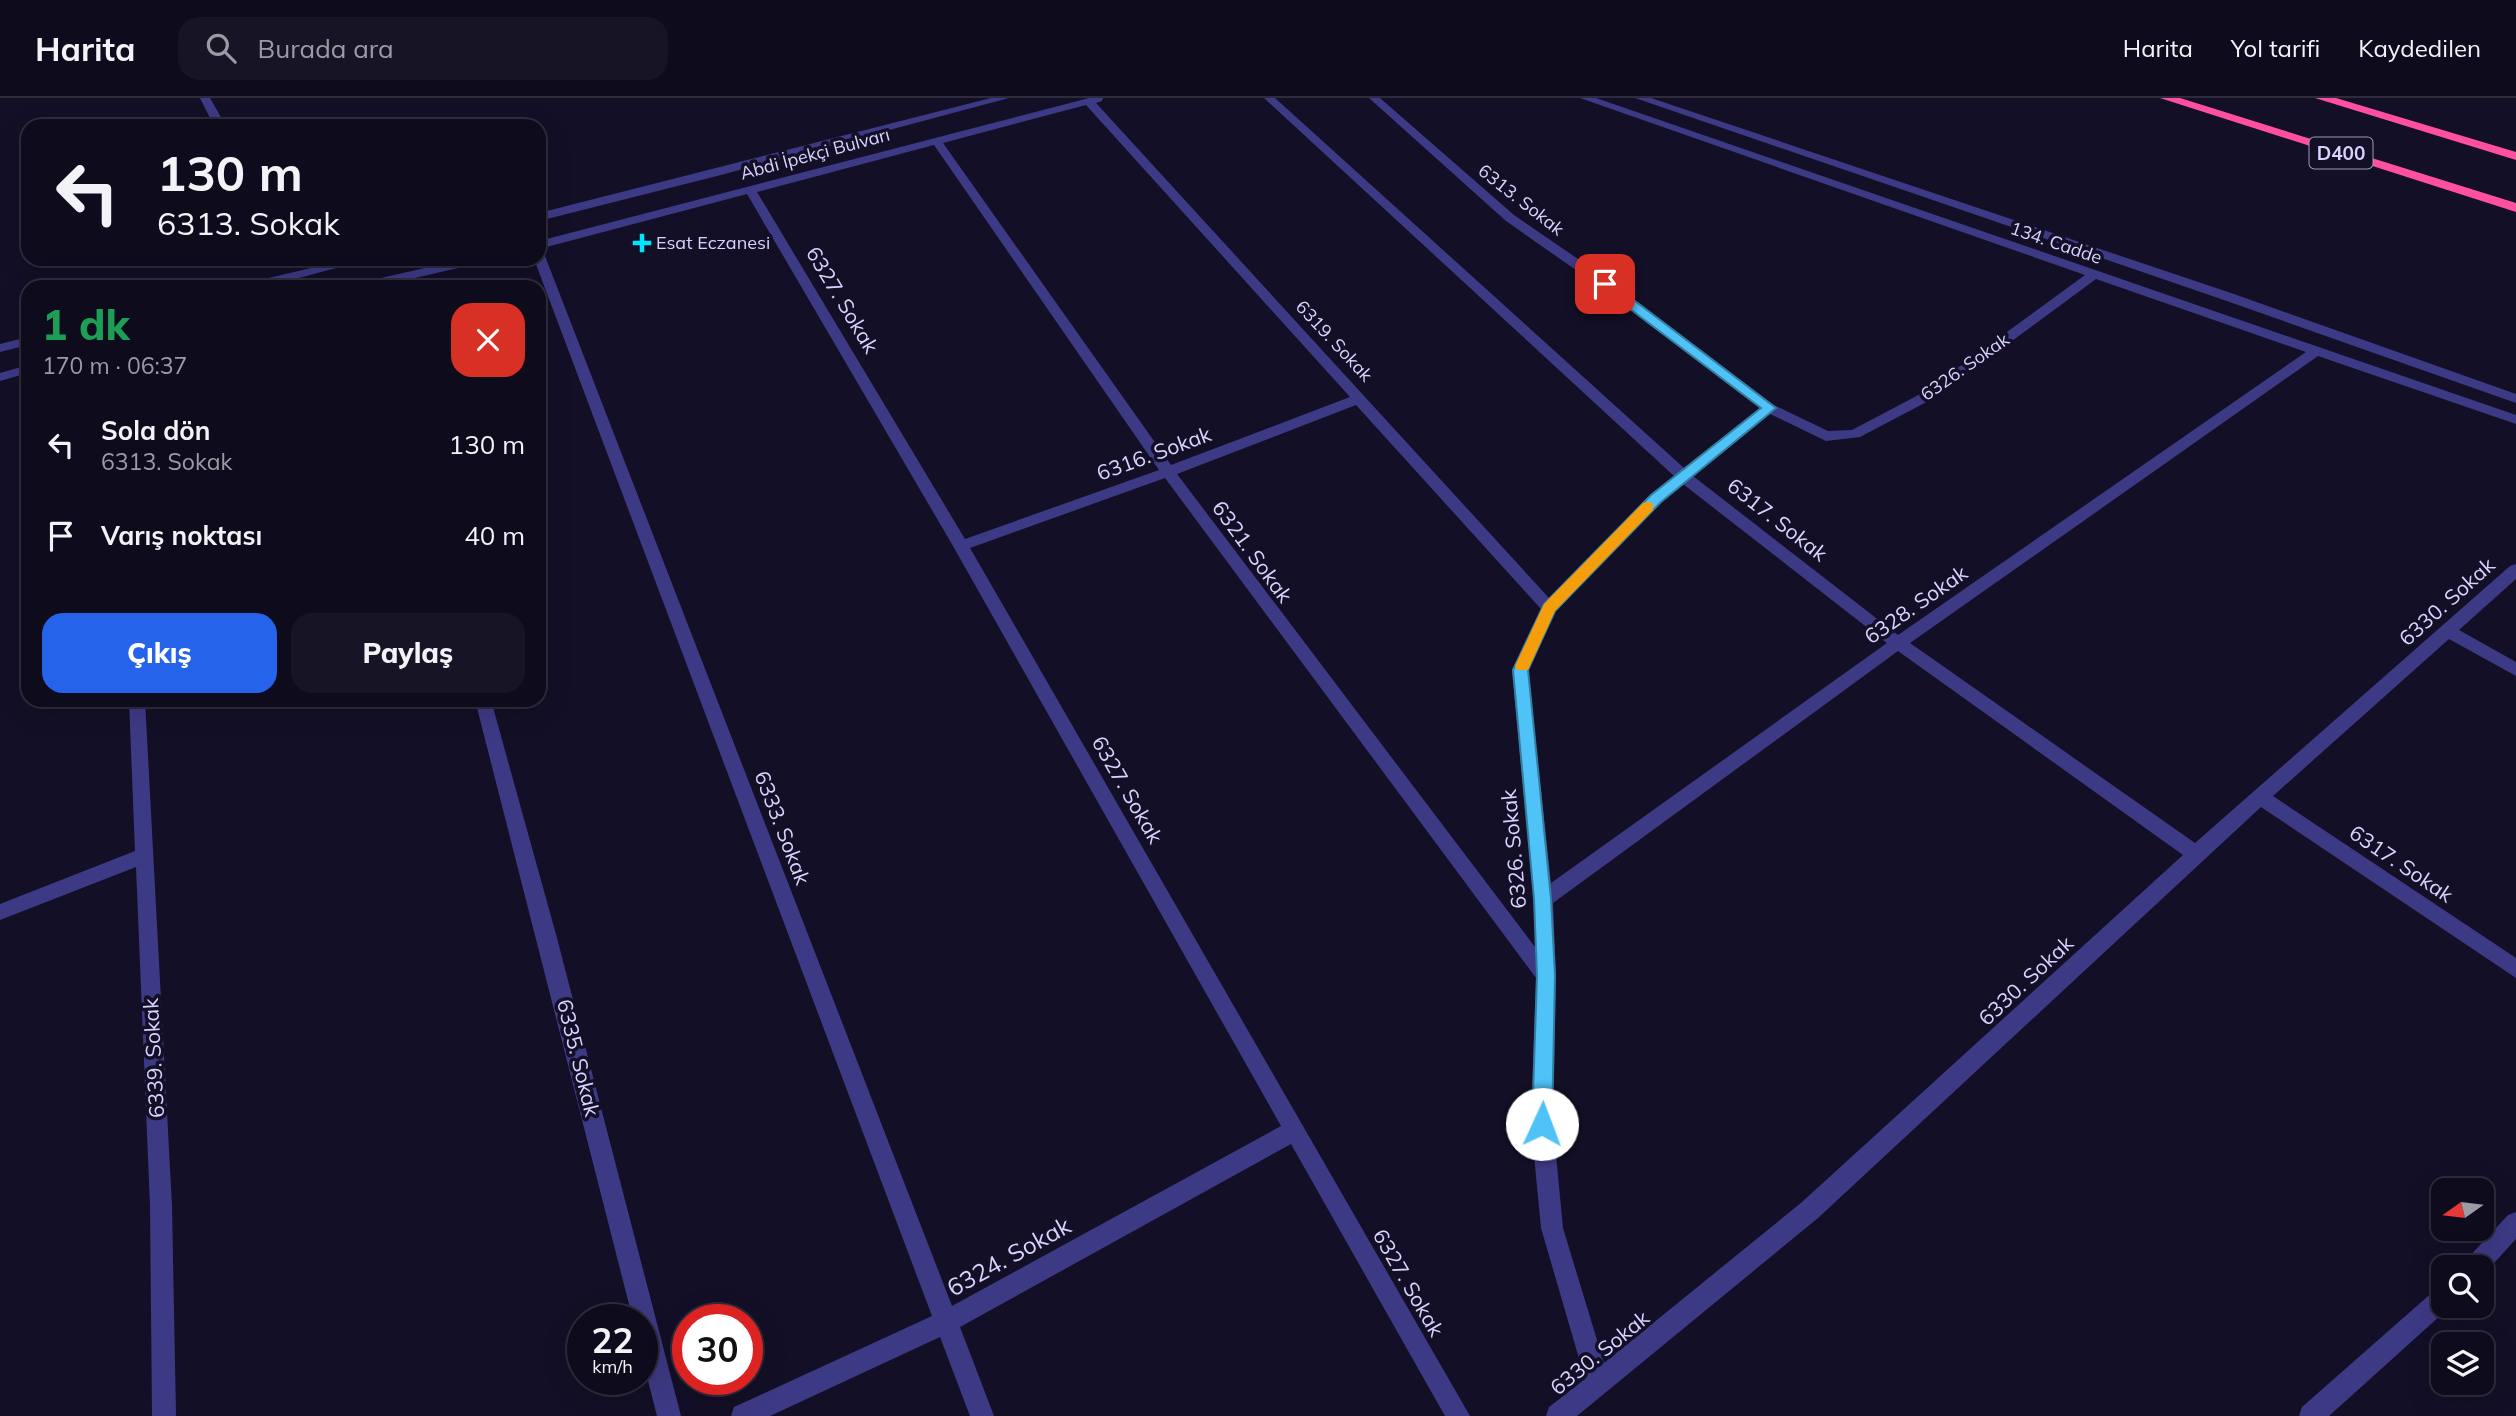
<!DOCTYPE html>
<html lang="tr">
<head>
<meta charset="utf-8">
<style>
  :root { --surface:#0e0b1c; --page:#171425; --text:#f1f3f6; --muted:#9b9ba3; --line:#2e2b3b; --accent:#2563eb }
  body { margin:0; font-family:Mulish,sans-serif; background:var(--page); color:var(--text); height:100vh; display:flex; flex-direction:column; font-size:26px; white-space:nowrap }
  * { box-sizing:border-box; margin:0 }
  p { font-size:23px; color:var(--muted) }
  .icon { flex:none; width:38px; height:38px; fill:none; stroke:currentColor; stroke-width:2; stroke-linecap:round; stroke-linejoin:round }
  .map { position:relative; flex:1; overflow:hidden }
  .details { position:absolute; left:21px; top:182px; width:525px; height:427px; display:flex; flex-direction:column; background:var(--surface); border-radius:21px; box-shadow:0 7px 28px #0002,0 0 0 2px var(--line) }
  .details>* { flex:none }
  .banner { position:absolute; left:21px; top:21px; width:525px; height:147px; border-radius:21px; box-shadow:0 7px 28px #0002,0 0 0 2px var(--line); background:#0e0b1c; color:var(--text); overflow:hidden }
  .needle { width:46px; rotate:256deg }
  .controls { position:absolute; left:2431px; top:1080px; display:grid; gap:14px }
  .controls a { display:grid; place-items:center; width:63px; height:63px; border-radius:14px; background:var(--surface); box-shadow:0 7px 28px #0002,0 0 0 2px var(--line); font-size:35px }
  .speed { position:absolute; left:567px; top:1206px; display:flex; gap:14px; font-size:35px; font-weight:700; text-align:center }
  .speed>* { display:grid; place-content:center; width:91px; height:91px; border-radius:50%; background:var(--surface); box-shadow:0 7px 28px #0002,0 0 0 2px var(--line); line-height:1 }
  .speed small { font-size:18px; font-weight:400 }
  .speed .limit { border:10px solid #d22; background:#fff; color:#111 }
  .pin { position:absolute; display:grid; place-items:center; width:60px; height:60px; color:#fff; margin:-30px; border-radius:14px; box-shadow:0 4px 10px #0006 }
  .me { position:absolute; width:77px; margin:-38px; rotate:2deg; stroke-linejoin:round; filter:drop-shadow(0 0 5px #0008) }
  .turn { display:flex; align-items:center; gap:24px; height:147px; padding:0 21px; font-size:32px }
  .turn .icon { width:91px; height:91px; stroke-width:2.5 }
  .turn b { display:block; font-size:49px; line-height:60px }
  .round { display:grid; place-items:center; flex:none; width:74px; height:74px; border-radius:21px; background:var(--page) }
  .headline { display:flex; align-items:center; justify-content:space-between; height:119px; padding:0 21px }
  h1 { font-size:42px; font-weight:800; line-height:52px; color:#1e9e55 }
  .action { display:flex; gap:14px; margin-top:auto; padding:14px 21px }
  .action a { flex:1; height:80px; border-radius:21px; background:var(--accent); color:#fff; font-size:28px; font-weight:800; line-height:80px; text-align:center }
  .action a+a { background:var(--page); color:var(--text) }
  ul { padding:0; list-style:none }
  li { display:flex; align-items:center; gap:21px; height:91px; padding:0 21px }
  li div { flex:1 }
  li b { display:block; font-size:26px }
  li em { font-style:normal }
  header { display:flex; align-items:center; gap:42px; box-sizing:border-box; height:98px; padding:0 35px; background:var(--surface); border-bottom:2px solid var(--line) }
  header strong { font-size:33px }
  nav { display:flex; gap:38px; margin-inline-start:auto; font-size:24px }
  .search { width:490px; height:63px; background:var(--page); display:flex; align-items:center; gap:18px; box-sizing:border-box; padding:0 24px; border-radius:21px; color:var(--muted); font-size:26px }
  .map>svg:first-child { display:block }
  .lines { fill:none; stroke-linecap:round; stroke-linejoin:round }
  .minor { fill:#3d3a85; fill-rule:evenodd }
  .highway { fill:#ff4fa3; fill-rule:evenodd }
  .route { fill:#4fc3f7; stroke:#337fa1; stroke-width:2 }
  .slow { fill:#f59e0b }
  .poi-dot { fill:#00e5ff; stroke:#130f26; stroke-width:2.5 }
  .labels { text-anchor:middle; stroke-width:7; stroke-linejoin:round; paint-order:stroke }
  .far-street-label { font-size:18px; fill:#d9d4ff; stroke:#130f26 }
  .far-poi-label { font-size:18px; fill:#d9d4ff; stroke:#130f26; text-anchor:start }
  .shield { fill:#130f26; stroke:#9e99be; stroke-width:2 }
  .shield-label { font-size:19px; font-weight:bold; fill:#d9d4ff }
  .street-label { font-size:21px; fill:#d9d4ff; stroke:#130f26 }
  .near-street-label { font-size:24px; fill:#d9d4ff; stroke:#130f26 }
</style>
</head>
<body>
<header>
<strong>Harita</strong>
<div class="search"><svg class="icon" aria-label="search" viewBox="0 0 24 24"><circle cx="10" cy="10" r="6"/><path d="M15 15l6 6"/></svg>Burada ara</div>
<nav><a>Harita</a><a>Yol tarifi</a><a>Kaydedilen</a></nav>
</header>
<div class="map">
<svg width="2516" height="1318" viewBox="0 0 2516 1318">
  <rect width="100%" height="100%" fill="#130f26"/>
  <g class="lines">
    <path class="minor" d="M200 0H210L226 28H214Z
      M991 0H1009L717 78 539 123V115Z
      M1089 0H1103L1102 3 1096 5 1549 500 1651 396 1674 378 1264 0H1275L1684 370 1760 310 1600 189 1506 123 1369 0H1380L1514 117 1610 183 1774 307 1828 333 1852 332 1926 293 2085 177 1580 0H1596L2516 317V326L2318 258 1910 545 2195 745 2510 468 2516 466V481L2459 532 2516 564V578L2449 541 2273 698 2516 860V880L2261 709 1818 1120 1577 1318H1546L1549 1309 1585 1281 1541 1130 1531 1026 1536 880 1165 380 970 450 1470 1318H1445L1291 1046 960 1229 994 1318H970L940 1239 770 1318H731L734 1309 932 1218 534 161H539V154L545 158 952 1208 1281 1028 953 448 747 96 539 151V143ZM1086 7 1350 299 1171 367 943 45ZM934 47 1159 372 965 441 757 94ZM2096 181 2306 254 1898 537 1693 378 1770 316 1826 343 1860 339 1936 299ZM1356 307 1541 511 1512 572 1534 801 1535 849 1177 376ZM1683 386 1887 545 1551 785 1528 572 1556 513 1661 404ZM1898 553 2183 757 1802 1104 1604 1265 1563 1130 1553 1026 1556 878 1553 805Z
      M1635 0H1651L2231 195 2516 296V305L2221 201Z
      M349 161H370L265 189H243L244 186Z
      M464 161H486L484 164 376 189H354L355 186Z
      M28 239V247L0 254V246Z
      M28 267V275L0 283V275Z
      M129 602H145L172 1108 176 1318H152L150 1108 136 769 0 822V806L135 753Z
      M475 602H491L557 840 681 1318H657L642 1259V1222H633Z
      M2516 1114V1141L2483 1177 2482 1169H2464L2467 1161 2508 1117Z
      M2443 1189V1208H2451L2329 1318H2299L2302 1309 2435 1192Z"/>
    <path class="highway" d="M2160 0H2180L2516 105V114Z
      M2315 0H2336L2516 54V62Z"/>
  </g>
  <path class="route" d="M1601 184H1610L1776 310 1661 404 1555 513 1528 572 1551 801 1555 878 1552 1026 1549 1032 1542 1035 1535 1032 1532 1026 1537 878 1534 801 1513 572 1544 506 1651 397 1761 310 1601 189Z"/>
  <path class="slow" d="M1648 404 1653 405V412L1555 513 1528 572H1517L1515 568 1544 506 1643 405Z"/>
  <path class="poi-dot" d="M638.5 134.5h7v7h7v7h-7v7h-7v-7h-7v-7h7z"/>
  <g class="labels">
    <g class="far-street-label">
      <text transform="translate(815 56) rotate(-15)" y="6">Abdi İpekçi Bulvarı</text>
      <text transform="translate(1521 102) rotate(38)" y="6">6313. Sokak</text>
      <text transform="translate(2056 145) rotate(19)" y="6">134. Cadde</text>
      <text transform="translate(1334 243) rotate(47)" y="6">6319. Sokak</text>
      <text transform="translate(1965 269) rotate(-35)" y="6">6326. Sokak</text>
    </g>
    <g class="far-poi-label">
      <text x="656" y="151">Esat Eczanesi</text>
    </g>
    <rect class="shield" x="2309.5" y="39.5" width="63" height="31" rx="5"/>
    <g class="shield-label">
      <text x="2341" y="62">D400</text>
    </g>
    <g class="street-label">
      <text transform="translate(842 202) rotate(59)" y="7">6327. Sokak</text>
      <text transform="translate(1154 356) rotate(-20)" y="7">6316. Sokak</text>
      <text transform="translate(1777 422) rotate(38)" y="7">6317. Sokak</text>
      <text transform="translate(1252 454) rotate(54)" y="7">6321. Sokak</text>
      <text transform="translate(2447 504) rotate(-42)" y="7">6330. Sokak</text>
      <text transform="translate(1916 507) rotate(-35)" y="7">6328. Sokak</text>
      <text transform="translate(1127 692) rotate(60)" y="7">6327. Sokak</text>
      <text transform="translate(782 730) rotate(69)" y="7">6333. Sokak</text>
      <text transform="translate(1514 751) rotate(-95)" y="7">6326. Sokak</text>
      <text transform="translate(2401 766) rotate(34)" y="7">6317. Sokak</text>
      <text transform="translate(2026 883) rotate(-43)" y="7">6330. Sokak</text>
      <text transform="translate(154 960) rotate(-93)" y="7">6339. Sokak</text>
      <text transform="translate(578 960) rotate(76)" y="7">6335. Sokak</text>
      <text transform="translate(1408 1185) rotate(60)" y="7">6327. Sokak</text>
      <text transform="translate(1600 1255) rotate(-39)" y="7">6330. Sokak</text>
    </g>
    <g class="near-street-label">
      <text transform="translate(1009 1159) rotate(-29)" y="8">6324. Sokak</text>
    </g>
  </g>
</svg>
<div class="controls">
<a><svg class="needle" viewBox="-14 -14 28 28"><path d="M0-13l5 13h-10z" fill="#e53935"/><path d="M0 13l5-13h-10z" fill="#9b9ba3"/></svg></a>
<a><svg class="icon" aria-label="search" viewBox="0 0 24 24"><circle cx="10" cy="10" r="6"/><path d="M15 15l6 6"/></svg></a>
<a><svg class="icon" aria-label="layers" viewBox="0 0 24 24"><path d="M12 4l9 5-9 5-9-5zM3 14l9 5 9-5"/></svg></a>
</div>
<div class="speed"><div>22<small>km/h</small></div><div class="limit">30</div></div>
<div class="pin" style="left:1605px;top:186px;background:#d93025"><svg class="icon" aria-label="arrive" viewBox="0 0 24 24"><path d="M6 21V4h12l-3 4 3 4H6"/></svg></div>
<svg class="me" style="left:1542px;top:1026px" viewBox="-20 -20 40 40"><circle r="19" fill="#fff"/><path d="M0-13L10 11 0 6-10 11z" fill="#4fc3f7"/></svg>
<div class="banner">
<div class="turn"><svg class="icon" aria-label="left" viewBox="0 0 24 24"><path d="M17 20v-9H6M10 6l-5 5 5 5"/></svg><div><b>130 m</b>6313. Sokak</div></div>
</div>
<section class="details">
<div class="headline"><div><h1>1 dk</h1><p>170 m · 06:37</p></div><a class="round" style="background:#d93025;color:#fff"><svg class="icon" aria-label="close" viewBox="0 0 24 24"><path d="M6 6l12 12M18 6L6 18"/></svg></a></div>
<ul>
<li><svg class="icon" aria-label="left" viewBox="0 0 24 24"><path d="M17 20v-9H6M10 6l-5 5 5 5"/></svg><div><b>Sola dön</b><p>6313. Sokak</p></div><em>130 m</em></li>
<li><svg class="icon" aria-label="arrive" viewBox="0 0 24 24"><path d="M6 21V4h12l-3 4 3 4H6"/></svg><div><b>Varış noktası</b></div><em>40 m</em></li>
</ul>
<div class="action"><a>Çıkış</a><a>Paylaş</a></div>
</section>
</div>
</body>
</html>
